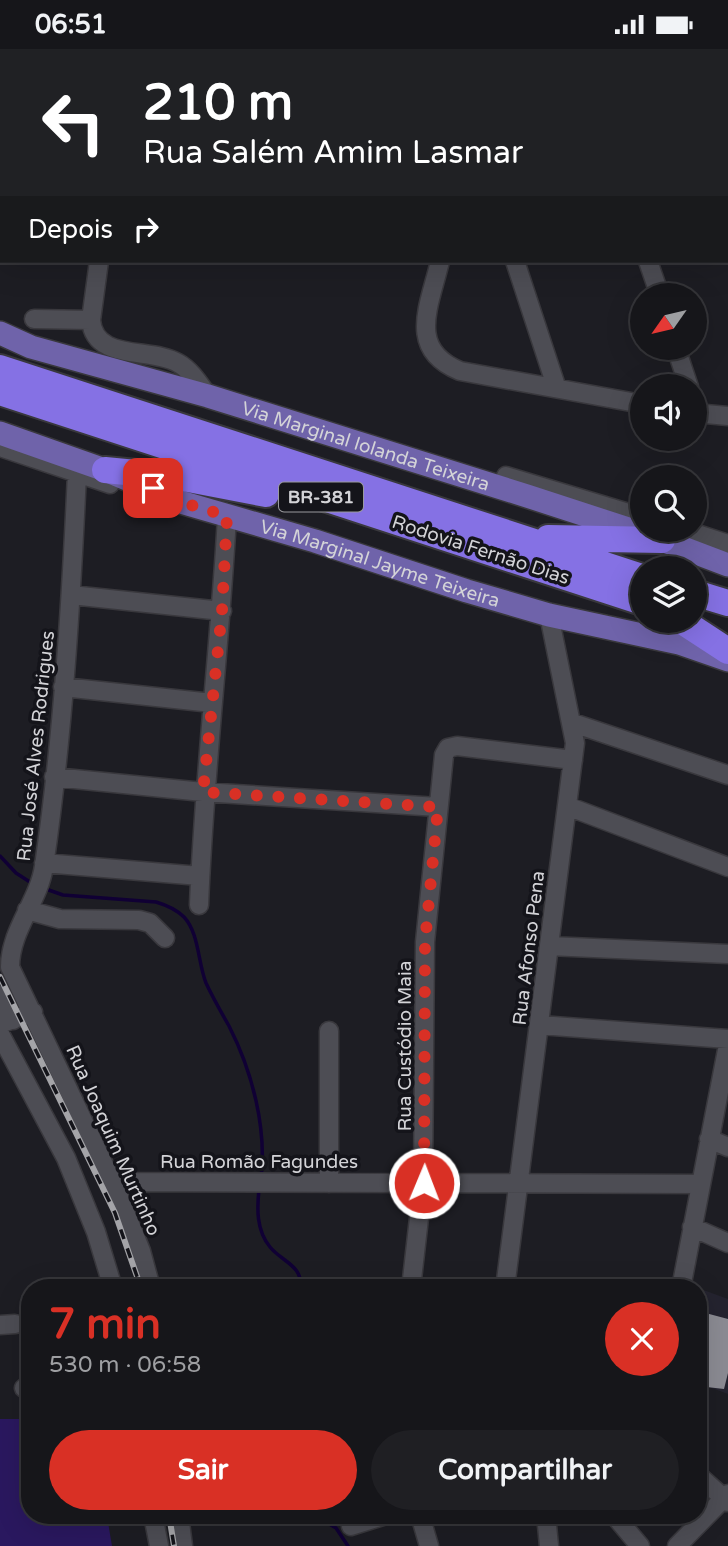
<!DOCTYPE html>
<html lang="pt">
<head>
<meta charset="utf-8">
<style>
  :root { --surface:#16161a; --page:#1f1f23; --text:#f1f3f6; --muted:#9e9fa2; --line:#353539; --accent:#d93025 }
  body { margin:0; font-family:"Varela Round",sans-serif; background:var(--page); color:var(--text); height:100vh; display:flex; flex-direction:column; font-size:26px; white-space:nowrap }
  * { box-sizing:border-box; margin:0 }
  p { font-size:23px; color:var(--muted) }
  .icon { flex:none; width:38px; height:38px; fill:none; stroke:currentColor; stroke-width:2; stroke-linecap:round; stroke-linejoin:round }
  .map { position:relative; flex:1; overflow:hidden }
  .details { position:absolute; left:21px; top:1230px; width:686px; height:245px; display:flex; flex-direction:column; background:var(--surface); border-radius:28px; box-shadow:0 7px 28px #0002,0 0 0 2px var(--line) }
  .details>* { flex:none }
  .top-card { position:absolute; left:0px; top:0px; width:728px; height:214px; box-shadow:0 7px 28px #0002,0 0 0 2px var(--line); background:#202124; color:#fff; overflow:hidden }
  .needle { width:46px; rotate:236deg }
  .buttons { position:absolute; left:630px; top:234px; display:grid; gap:14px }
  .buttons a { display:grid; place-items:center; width:77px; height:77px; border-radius:50%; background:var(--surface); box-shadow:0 7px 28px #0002,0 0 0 2px var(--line); font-size:35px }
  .pin { position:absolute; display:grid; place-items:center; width:60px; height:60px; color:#fff; margin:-30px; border-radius:14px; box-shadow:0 4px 10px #0006 }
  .me { position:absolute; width:77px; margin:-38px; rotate:1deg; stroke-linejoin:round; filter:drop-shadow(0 0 5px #0008) }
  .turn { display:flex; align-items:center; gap:24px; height:147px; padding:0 28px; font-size:32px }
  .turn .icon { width:91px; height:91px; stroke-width:2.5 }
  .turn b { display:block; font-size:49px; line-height:60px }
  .then { display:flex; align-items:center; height:66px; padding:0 28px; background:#0003; gap:14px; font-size:26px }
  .round { display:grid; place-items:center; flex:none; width:74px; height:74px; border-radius:37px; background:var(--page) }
  .summary { display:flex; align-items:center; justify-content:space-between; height:119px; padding:0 28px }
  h1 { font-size:42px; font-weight:800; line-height:52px; color:var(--accent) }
  .button { display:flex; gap:14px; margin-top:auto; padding:14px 28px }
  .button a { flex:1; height:80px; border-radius:42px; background:var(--accent); color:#fff; font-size:28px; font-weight:800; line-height:80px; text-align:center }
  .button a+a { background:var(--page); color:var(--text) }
  .status { display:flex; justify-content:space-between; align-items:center; height:49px; padding:0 35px; background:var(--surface); direction:ltr }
  .status svg { height:19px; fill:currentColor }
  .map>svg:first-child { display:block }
  .built { fill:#24232f }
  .green { fill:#2a185f }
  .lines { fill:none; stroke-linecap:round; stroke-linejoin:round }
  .stream { stroke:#100034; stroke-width:3.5 }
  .building { fill:#8b8b93 }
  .minor-casing { stroke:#39383d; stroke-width:21 }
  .major-casing { stroke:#39383d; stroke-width:26 }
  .highway-casing { stroke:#39383d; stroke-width:30 }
  .minor { stroke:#4d4d54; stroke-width:18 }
  .major { stroke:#6f63aa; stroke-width:23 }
  .highway { stroke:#8571e4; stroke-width:26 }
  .rail-casing { stroke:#a4a4a8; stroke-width:6 }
  .rail { stroke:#14141a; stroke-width:3.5; stroke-dasharray:10; stroke-linecap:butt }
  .route { stroke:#d93025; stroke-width:12; stroke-dasharray:0 21.6 }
  .labels { text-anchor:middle; stroke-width:7; stroke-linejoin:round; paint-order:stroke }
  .shield { fill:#14141a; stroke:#9a9a9e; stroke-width:2 }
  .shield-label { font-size:18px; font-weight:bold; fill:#d3d3d7 }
  .street-label { font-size:19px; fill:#d3d3d7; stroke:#14141a }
</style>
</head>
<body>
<div class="status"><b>06:51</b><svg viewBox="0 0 49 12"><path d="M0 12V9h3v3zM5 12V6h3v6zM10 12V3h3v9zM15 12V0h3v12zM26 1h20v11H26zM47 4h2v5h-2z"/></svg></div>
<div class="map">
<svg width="728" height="1497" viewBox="0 0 728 1497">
  <rect width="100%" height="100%" fill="#1d1d23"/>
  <path class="built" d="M698 1239 728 1250V1345L698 1334Z"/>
  <path class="green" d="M0 1370H30V1466L107 1467 112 1497H0Z"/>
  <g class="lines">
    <path class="stream" d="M0 807 16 824 33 835
      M43 839 63 846 156 853C166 856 176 860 184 868 199 884 198 914 206 934 213 949 221 963 229 977 252 1022 267 1079 261 1129
      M259 1140C257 1159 256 1181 270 1198 281 1212 304 1217 300 1239
      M314 1466 336 1479 348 1497"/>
  </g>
  <path class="building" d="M698 1262 728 1270V1324L724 1340 698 1337Z"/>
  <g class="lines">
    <g class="minor-casing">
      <path id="minor" d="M581 0V2
        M716 0 717 2
        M0 1 41 0
        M127 2V0
        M481 2 482 0
        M726 31 728 36
        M0 94H2
        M0 184H2
        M440 212C430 256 406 300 460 322L642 355
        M515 212 556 337
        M648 212 660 247
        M34 270 91 271C94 313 152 298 178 314 191 321 200 336 208 347
        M91 271 99 212
        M676 299 689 338
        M695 364 728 367
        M0 398 110 435
        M77 424C71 555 63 687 44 817 39 852 10 881 10 918L118 1145 141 1202 151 1239
        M506 427 642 468
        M685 481 728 495
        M71 546 222 562
        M63 638 212 654
        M573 674 728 726
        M54 728 203 743 438 758
        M567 757 728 818
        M44 814 200 827
        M199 856C204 725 220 598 227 467
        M27 861 60 870 139 871 150 874 165 889
        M549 897 728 905
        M0 946 13 971
        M0 975 33 963
        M540 976 728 990
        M329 982V1134
        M0 985 66 1109 96 1183 113 1239
        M709 1090 728 1098
        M112 1133 700 1135
        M692 1178 728 1194
        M411 1239 423 1134 425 893 444 706 448 699 457 697 573 711
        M505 1239 575 694 549 566
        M681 1239 728 996
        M0 1276 15 1275
        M24 1339 30 1338
        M698 1426 728 1453
        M153 1466 159 1497
        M179 1466 183 1497
        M420 1466 429 1497
        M546 1466 549 1497
        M614 1466 640 1497
        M351 1477 386 1466
        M677 1497 728 1445"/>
    </g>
    <g class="major-casing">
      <g id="major">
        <path id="s1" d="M0 284 31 298 208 347 527 447 662 491 728 516"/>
        <path id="s2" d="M0 384 105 421 184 454 315 492 467 542 549 566 679 594 728 611"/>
      </g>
    </g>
    <g class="highway-casing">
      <path id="highway" d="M0 319 642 528
        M0 343 642 553
        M105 421 178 428 266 445
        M548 489 662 491
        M695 544 728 554
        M682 572 728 602"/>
    </g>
    <use href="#minor" class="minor"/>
    <use href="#major" class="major"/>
    <use href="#highway" class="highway"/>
    <g class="rail-casing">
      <path id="rail" d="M0 928 115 1164 141 1239
        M169 1466 174 1497"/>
    </g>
    <use href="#rail" class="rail"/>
  </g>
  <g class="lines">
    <path class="route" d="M153 439 184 454 227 467 222 562 203 743 438 758 425 893 424 1134"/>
  </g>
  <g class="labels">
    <rect class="shield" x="279" y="433.5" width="84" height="29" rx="5"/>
    <g class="shield-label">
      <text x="321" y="454">BR-381</text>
    </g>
    <g class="street-label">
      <text dy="7" stroke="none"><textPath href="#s1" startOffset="383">Via Marginal Iolanda Teixeira</textPath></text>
      <text transform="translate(481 500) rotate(18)" y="7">Rodovia Fernão Dias</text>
      <text dy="7" stroke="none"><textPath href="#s2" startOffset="402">Via Marginal Jayme Teixeira</textPath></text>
      <text transform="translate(35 697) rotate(-84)" y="7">Rua José Alves Rodrigues</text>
      <text transform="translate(528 899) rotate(-83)" y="7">Rua Afonso Pena</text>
      <text transform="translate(404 997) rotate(-90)" y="7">Rua Custódio Maia</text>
      <text transform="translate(114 1091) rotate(66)" y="7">Rua Joaquim Murtinho</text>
      <text x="259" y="1119">Rua Romão Fagundes</text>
    </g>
  </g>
</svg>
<div class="buttons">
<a><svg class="needle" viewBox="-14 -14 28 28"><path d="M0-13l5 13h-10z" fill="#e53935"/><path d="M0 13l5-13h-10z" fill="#9e9fa2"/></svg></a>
<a><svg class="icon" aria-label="sound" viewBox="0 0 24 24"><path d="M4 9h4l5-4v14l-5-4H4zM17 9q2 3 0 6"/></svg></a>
<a><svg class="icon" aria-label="search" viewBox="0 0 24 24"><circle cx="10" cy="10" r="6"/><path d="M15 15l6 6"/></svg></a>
<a><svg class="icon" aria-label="layers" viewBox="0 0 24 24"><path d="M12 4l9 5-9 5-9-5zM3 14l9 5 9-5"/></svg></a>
</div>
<div class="pin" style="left:153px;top:439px;background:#d93025"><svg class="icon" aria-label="arrive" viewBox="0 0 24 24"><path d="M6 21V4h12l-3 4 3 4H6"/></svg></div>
<svg class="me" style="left:424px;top:1134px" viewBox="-20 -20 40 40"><circle r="17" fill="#d93025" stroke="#fff" stroke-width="3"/><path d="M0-11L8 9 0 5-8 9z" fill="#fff"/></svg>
<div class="top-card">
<div class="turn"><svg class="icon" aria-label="left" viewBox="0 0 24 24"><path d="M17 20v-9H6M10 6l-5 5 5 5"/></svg><div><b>210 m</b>Rua Salém Amim Lasmar</div></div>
<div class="then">Depois<svg class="icon" aria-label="right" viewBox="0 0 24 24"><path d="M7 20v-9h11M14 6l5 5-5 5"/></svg></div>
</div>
<section class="details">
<div class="summary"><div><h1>7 min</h1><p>530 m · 06:58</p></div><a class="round" style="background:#d93025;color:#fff"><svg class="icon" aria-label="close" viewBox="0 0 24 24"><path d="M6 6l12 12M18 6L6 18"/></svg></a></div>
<div class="button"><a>Sair</a><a>Compartilhar</a></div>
</section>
</div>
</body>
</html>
